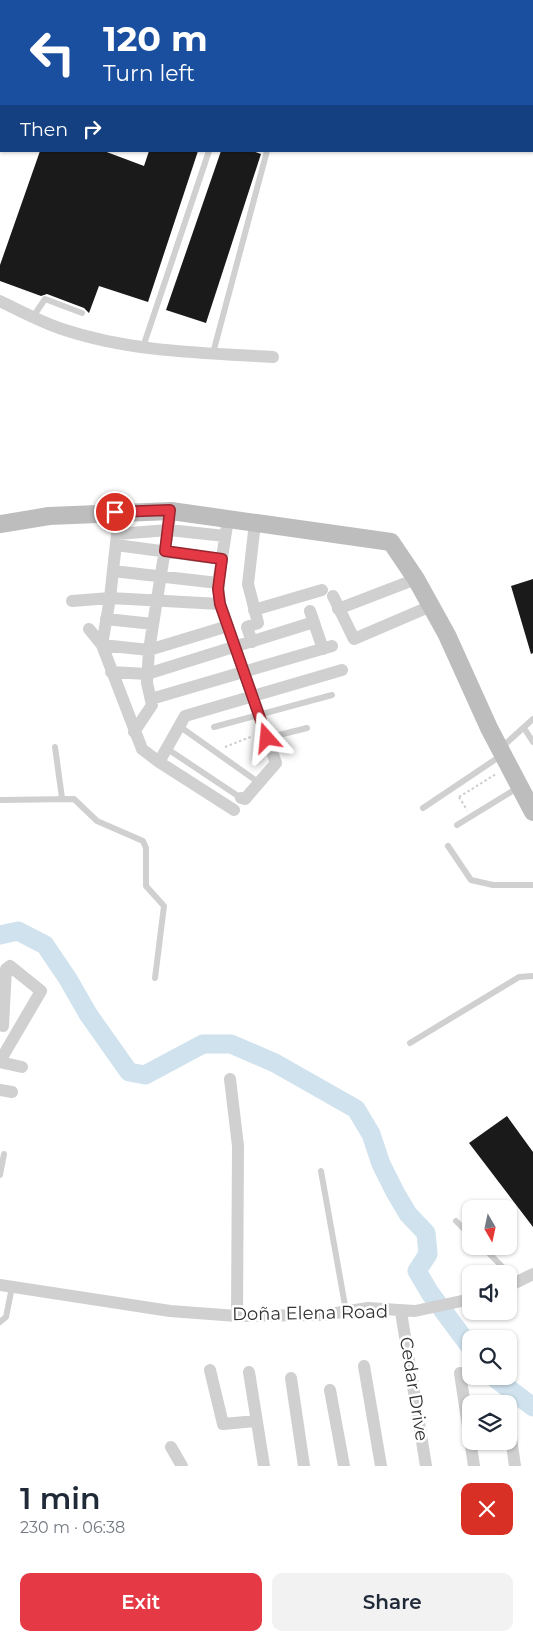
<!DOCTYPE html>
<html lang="en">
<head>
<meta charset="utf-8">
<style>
  :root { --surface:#fff; --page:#f2f2f3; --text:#1f2937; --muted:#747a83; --accent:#e63946 }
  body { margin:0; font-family:Montserrat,sans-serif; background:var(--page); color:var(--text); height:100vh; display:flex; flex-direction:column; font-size:19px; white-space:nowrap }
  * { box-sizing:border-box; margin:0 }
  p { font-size:16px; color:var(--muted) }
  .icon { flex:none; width:28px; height:28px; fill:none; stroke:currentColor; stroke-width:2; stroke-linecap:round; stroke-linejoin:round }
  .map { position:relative; height:1466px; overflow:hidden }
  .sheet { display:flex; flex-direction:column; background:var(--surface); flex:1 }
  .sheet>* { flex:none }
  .banner { position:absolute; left:0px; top:0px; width:534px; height:152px; box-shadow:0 1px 4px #0004; background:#1a4fa0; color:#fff; overflow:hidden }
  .needle { width:32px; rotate:171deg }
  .controls { position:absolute; left:462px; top:1200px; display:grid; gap:10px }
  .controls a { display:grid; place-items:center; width:55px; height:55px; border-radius:10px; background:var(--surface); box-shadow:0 1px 4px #0004; font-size:25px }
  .pin { position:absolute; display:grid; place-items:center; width:42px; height:42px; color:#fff; margin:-21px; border:2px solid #fff; border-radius:50%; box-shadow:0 1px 5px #0007 }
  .me { position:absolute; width:55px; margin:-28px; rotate:342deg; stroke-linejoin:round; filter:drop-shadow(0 0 4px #0008) }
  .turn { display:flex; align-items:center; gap:18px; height:105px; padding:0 20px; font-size:22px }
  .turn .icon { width:65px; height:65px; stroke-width:2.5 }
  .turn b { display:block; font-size:35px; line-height:42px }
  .then { display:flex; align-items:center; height:48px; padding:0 20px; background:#0003; gap:10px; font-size:19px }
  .round { display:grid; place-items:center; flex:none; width:52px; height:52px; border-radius:10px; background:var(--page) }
  .head { display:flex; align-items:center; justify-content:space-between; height:85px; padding:0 20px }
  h1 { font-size:30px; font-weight:600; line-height:38px }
  .action { display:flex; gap:10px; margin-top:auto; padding:10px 20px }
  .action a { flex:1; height:58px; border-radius:10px; background:var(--accent); color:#fff; font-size:20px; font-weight:600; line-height:58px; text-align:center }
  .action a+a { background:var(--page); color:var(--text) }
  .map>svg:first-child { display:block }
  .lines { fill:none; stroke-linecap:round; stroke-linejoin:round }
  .river { stroke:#cfe2ee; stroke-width:19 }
  .building { fill:#1a1a1a }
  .path { stroke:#cdcdcd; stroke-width:2; stroke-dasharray:2.5 2.5; stroke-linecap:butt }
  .lane { stroke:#d0d0d0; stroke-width:6 }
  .street { stroke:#d0d0d0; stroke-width:12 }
  .secondary { stroke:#bdbdbd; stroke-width:18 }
  .route-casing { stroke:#96252e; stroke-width:12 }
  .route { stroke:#e63946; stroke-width:9 }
  .labels { text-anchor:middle; stroke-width:5; stroke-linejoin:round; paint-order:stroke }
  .street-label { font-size:18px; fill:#333; stroke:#fff }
</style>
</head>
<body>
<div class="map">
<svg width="533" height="1466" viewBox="0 0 533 1466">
  <rect width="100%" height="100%" fill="#fff"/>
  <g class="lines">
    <path class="river" d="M0 935 18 931 45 945 68 979 88 1014 129 1072 145 1075 203 1044H231L275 1063 356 1109 371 1134 381 1164 395 1192 408 1214 426 1233 428 1254 417 1271 430 1293 471 1348
      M492 1376 533 1407"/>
  </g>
  <path class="building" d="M40 151H104L144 166 149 151H198L148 302 99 286 89 313 84 308 47 294 41 296 0 281V265Z
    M221 151H253L261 154 206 323 166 310Z
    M533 579V653L531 654 511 586Z
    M507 1116 533 1152V1227L469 1143Z"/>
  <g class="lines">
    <path class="path" d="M225 747 253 736
      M459 797 496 774
      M459 797 467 810"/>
    <path class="lane" d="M9 0 10 1
      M374 0 378 1
      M398 1 399 0
      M511 1V0
      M532 56H533
      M33 317 45 299 82 313
      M143 347 209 151
      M213 353 267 151
      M179 726 258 782
      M214 727 332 695
      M524 728 533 742
      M267 738 307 728
      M55 747 62 798
      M166 748 241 798
      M501 748 533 719
      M0 800 74 799 97 821 143 841 146 848V886L164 906 155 978
      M423 808 502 755
      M457 825 519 787
      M448 846 471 880 493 885H533
      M410 1043 519 977 533 976
      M321 1171 346 1311
      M0 1175 4 1154
      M456 1221 471 1236
      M482 1246 517 1282
      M0 1322 6 1317 12 1287"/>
    <path class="street" d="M0 301C20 311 41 322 62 329 130 352 203 353 273 357
      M228 519 218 583 220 604 276 763 245 799 241 798
      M116 545 221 559
      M113 571 218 583
      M333 596 354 639 431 606
      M72 601 110 598 220 604
      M338 609 416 579
      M254 610 322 590
      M310 611 323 649
      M106 619 153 624
      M89 629 102 645 142 749 159 762 234 810
      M252 642 247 627 258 623 248 584 255 523
      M102 645 110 598 117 534 169 530 225 536
      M102 645 149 650 228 626
      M111 672 147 674 314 622
      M151 699 332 646
      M134 732 152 705 147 683 149 650 171 511
      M159 762 185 716 342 670
      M0 1061 41 991 10 966 6 969 3 1026
      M0 1062 22 1067
      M230 1079 238 1146 237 1316
      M0 1090 12 1092
      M0 1285 170 1311 237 1316 323 1315 368 1308 415 1311 471 1299
      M509 1286 533 1274
      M401 1312 426 1466
      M364 1366 381 1466
      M210 1370 223 1424 257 1421
      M249 1372 264 1466
      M460 1373 474 1466
      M291 1378 304 1466
      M330 1390 344 1466
      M509 1423 515 1466
      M171 1447 182 1466"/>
    <path class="secondary" d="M0 524 49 516 171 511 391 542 416 579 447 635 489 728 533 812"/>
  </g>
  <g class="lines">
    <g class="route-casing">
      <path id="route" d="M115 512 170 510 165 551 222 559 218 589 220 604 267 738"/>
    </g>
    <use href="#route" class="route"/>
  </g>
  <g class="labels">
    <g class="street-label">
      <text transform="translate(310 1313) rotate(-1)" y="6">Doña Elena Road</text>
      <text transform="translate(414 1389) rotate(81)" y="6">Cedar Drive</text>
    </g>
  </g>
</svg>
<div class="controls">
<a><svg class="needle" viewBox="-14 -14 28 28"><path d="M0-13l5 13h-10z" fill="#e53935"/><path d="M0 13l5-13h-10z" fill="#747a83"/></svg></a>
<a><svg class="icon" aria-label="sound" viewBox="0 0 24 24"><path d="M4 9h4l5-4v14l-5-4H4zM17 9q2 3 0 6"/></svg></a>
<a><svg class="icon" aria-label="search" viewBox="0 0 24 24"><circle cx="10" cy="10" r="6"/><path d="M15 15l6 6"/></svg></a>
<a><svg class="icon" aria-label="layers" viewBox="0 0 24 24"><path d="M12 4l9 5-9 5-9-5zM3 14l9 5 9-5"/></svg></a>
</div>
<div class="pin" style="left:115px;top:512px;background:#d93025"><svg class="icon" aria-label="arrive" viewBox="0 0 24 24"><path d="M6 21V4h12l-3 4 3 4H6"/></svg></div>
<svg class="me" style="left:267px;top:738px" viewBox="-20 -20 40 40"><path d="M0-17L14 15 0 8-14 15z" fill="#e63946" stroke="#fff" stroke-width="4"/></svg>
<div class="banner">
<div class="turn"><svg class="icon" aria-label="left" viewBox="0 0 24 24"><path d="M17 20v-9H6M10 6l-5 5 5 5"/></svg><div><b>120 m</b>Turn left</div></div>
<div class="then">Then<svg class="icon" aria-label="right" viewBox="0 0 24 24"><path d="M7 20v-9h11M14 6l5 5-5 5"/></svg></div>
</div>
</div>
<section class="sheet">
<div class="head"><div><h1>1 min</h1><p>230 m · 06:38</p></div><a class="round" style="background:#d93025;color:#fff"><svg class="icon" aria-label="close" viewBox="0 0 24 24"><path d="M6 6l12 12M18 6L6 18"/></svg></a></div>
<div class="action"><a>Exit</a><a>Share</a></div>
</section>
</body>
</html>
